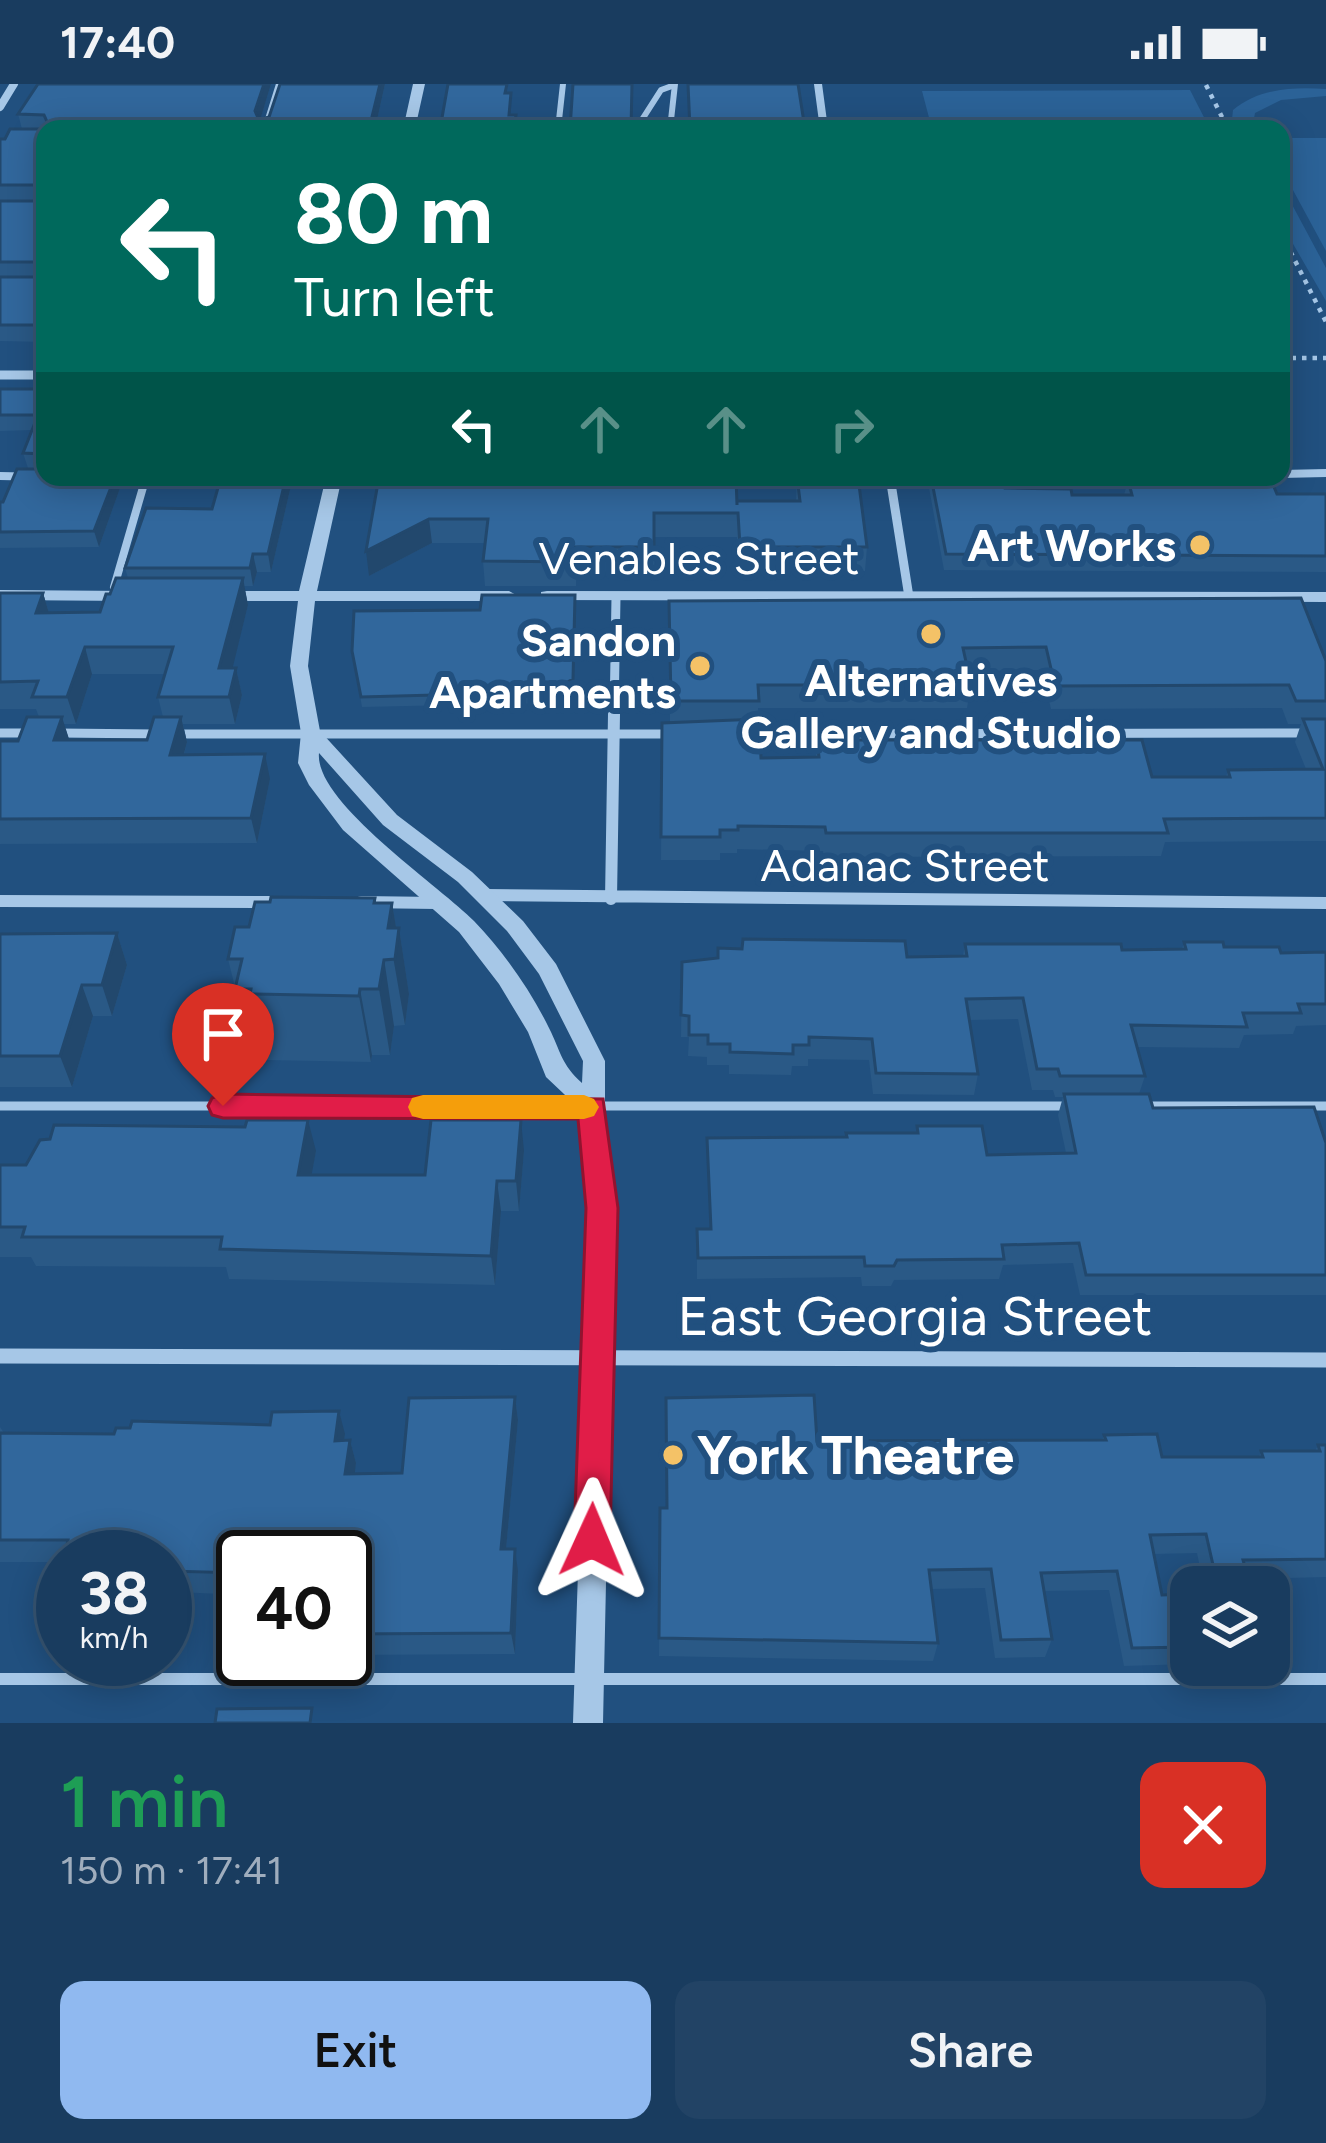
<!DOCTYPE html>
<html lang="en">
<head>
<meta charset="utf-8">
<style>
  :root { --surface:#193c5f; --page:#224365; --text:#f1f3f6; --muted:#9fadbd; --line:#375674; --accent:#90b9f0 }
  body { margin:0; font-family:Figtree,sans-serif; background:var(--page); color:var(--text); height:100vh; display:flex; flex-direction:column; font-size:45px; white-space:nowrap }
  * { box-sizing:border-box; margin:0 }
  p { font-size:39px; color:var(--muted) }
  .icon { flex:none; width:66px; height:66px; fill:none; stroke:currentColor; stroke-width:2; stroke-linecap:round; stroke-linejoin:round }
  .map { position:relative; height:1639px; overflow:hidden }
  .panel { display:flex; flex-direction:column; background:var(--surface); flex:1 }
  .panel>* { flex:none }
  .top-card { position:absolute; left:36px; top:36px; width:1254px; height:366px; border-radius:24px; box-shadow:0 6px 30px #0003,0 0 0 3px var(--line); background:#00695c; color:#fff; overflow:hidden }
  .buttons { position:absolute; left:1170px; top:1482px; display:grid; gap:24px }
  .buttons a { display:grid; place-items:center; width:120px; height:120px; border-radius:24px; background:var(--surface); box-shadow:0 6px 30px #0003,0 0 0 3px var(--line); font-size:60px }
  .speed { position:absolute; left:36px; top:1446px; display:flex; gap:24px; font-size:60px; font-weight:700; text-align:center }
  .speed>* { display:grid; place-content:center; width:156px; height:156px; border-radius:50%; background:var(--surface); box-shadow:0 6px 30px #0003,0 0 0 3px var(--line); line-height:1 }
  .speed small { font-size:30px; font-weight:400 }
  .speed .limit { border:6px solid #111; border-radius:18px; background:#fff; color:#111 }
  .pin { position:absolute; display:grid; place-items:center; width:102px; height:102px; color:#fff; margin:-123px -51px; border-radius:50% 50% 50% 0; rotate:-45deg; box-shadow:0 0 12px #0007 }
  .pin .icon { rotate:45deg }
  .me { position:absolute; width:132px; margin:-66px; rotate:1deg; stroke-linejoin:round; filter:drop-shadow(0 0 9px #0008) }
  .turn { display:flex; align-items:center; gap:42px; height:252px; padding:0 60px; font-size:54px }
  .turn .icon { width:156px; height:156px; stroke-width:2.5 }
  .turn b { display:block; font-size:84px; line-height:102px }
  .lanes { display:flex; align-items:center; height:114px; padding:0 60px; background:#0003; justify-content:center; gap:60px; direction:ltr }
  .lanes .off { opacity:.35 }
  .round { display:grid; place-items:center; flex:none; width:126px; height:126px; border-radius:24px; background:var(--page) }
  .summary { display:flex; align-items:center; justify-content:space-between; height:204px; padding:0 60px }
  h1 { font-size:72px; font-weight:600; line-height:90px; color:#1e9e55 }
  .primary-button { display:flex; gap:24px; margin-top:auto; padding:24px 60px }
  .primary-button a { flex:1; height:138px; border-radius:24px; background:var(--accent); color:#111; font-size:48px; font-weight:600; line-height:138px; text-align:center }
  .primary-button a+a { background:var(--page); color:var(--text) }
  .status { display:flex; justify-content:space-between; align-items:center; height:84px; padding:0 60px; background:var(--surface); direction:ltr }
  .status svg { height:33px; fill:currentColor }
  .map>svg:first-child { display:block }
  .green { fill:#2b6297 }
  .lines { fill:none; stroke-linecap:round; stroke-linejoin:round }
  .path { stroke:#a6c7e7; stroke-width:4.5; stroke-dasharray:4.5 6; stroke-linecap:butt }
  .service-far3 { stroke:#a6c7e7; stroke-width:6 }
  .service-far2 { stroke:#a6c7e7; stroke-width:8 }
  .service-far1 { stroke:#a6c7e7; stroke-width:9 }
  .service { stroke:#a6c7e7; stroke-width:12 }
  .pedestrian { stroke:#a6c7e7; stroke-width:6 }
  .minor-far3 { stroke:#a6c7e7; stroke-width:8 }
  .minor-far2 { stroke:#a6c7e7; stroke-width:9 }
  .minor-far1 { stroke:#a6c7e7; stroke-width:12 }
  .minor { stroke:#a6c7e7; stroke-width:15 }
  .tertiary { fill:#a6c7e7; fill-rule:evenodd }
  .wall { fill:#2a5986; fill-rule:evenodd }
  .shaded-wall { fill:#22486d }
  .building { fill:#31679c; stroke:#22486d; stroke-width:3 }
  .route { fill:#e11d48; stroke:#92132f; stroke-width:3 }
  .slow { fill:#f59e0b }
  .poi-dot { fill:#f4c267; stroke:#21507f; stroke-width:4.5 }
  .labels { text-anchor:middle; stroke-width:12; stroke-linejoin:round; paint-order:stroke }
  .poi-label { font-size:45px; font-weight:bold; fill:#fff; stroke:#21507f; text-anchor:end }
  .street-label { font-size:45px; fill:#fff; stroke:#21507f }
  .near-street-label { font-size:54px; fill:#fff; stroke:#21507f }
  .near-poi-label { font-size:54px; font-weight:bold; fill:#fff; stroke:#21507f; text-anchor:start }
</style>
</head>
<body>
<div class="status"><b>17:40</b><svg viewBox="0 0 49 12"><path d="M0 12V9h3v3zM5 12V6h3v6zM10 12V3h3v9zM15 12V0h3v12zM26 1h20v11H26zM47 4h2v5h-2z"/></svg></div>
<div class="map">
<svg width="1326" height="1639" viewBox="0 0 1326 1639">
  <rect width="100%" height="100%" fill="#21507f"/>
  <path class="green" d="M1326 5V12L1281 16 1255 29 1252 45H1231L1233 26C1259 4 1294 3 1326 5Z
    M1190 6 1210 45H932L922 7Z
    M1281 54H1326V167L1281 84Z
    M1281 100 1326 184V217L1281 139Z"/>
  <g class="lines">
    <path class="path" d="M1206 1 1228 45
      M1281 149 1326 238
      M1281 274H1326"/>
    <path class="service-far3" d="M265 45 279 0
      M558 45 563 0
      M670 45 675 0"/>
    <path class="service-far2" d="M1281 390 1326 389
      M0 392 45 393
      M114 503 146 393"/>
    <path class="service-far1" d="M0 649H31
      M59 649 157 650
      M173 650H673
      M749 650 1326 649
      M0 1022H1069
      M1145 1022H1326"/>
    <path class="service" d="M0 1595H1326"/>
    <path class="pedestrian" d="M636 45 661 6 672 2"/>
    <path class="minor-far3" d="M818 0 824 45
      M0 23 14 0"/>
    <path class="minor-far2" d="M0 291H45
      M890 393 909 513
      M614 633 616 513"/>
    <path class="minor-far1" d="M485 811 1326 819
      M611 815 614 630
      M0 817 286 818
      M361 818 437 819"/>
    <path class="minor" d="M0 1272 1326 1276"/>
    <path class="tertiary" d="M413 0H425L415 45H403Z
      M326 393H342L317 507H509L518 512 509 517H315L308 582 320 647 397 731 472 788 523 837 556 880 605 977V1023L614 1124 603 1639H573L590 1124 582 1027 546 993 528 948 499 900 459 848 343 746 309 701 298 679 301 649 290 582 298 517H223L214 512 223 507H299ZM319 669 383 741 458 798 507 847 539 890 583 977 582 999C561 980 561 968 549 944 531 907 503 867 474 837 440 802 314 718 319 669Z
      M0 506 131 507 140 512 131 517 0 516Z
      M547 507 1326 508V518L541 516V508Z"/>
  </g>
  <path class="wall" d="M271 0 260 36 269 33 280 0H385L375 45H45V258L0 257V55H5L22 45 18 30Z
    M0 305H45V393H124L99 463 0 464V418H3L28 384 23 369 32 346 0 347Z
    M221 393H293L271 488H257L253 502H244L248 521 232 584H236L242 611 235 640H183L187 658 184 671 270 695 257 759 0 760V657H18L39 633 36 625H0V509H43L49 529 100 528 110 510 128 494 125 484 212 425ZM92 590H165L158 613 163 633 147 656H69L64 640H76Z
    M379 393 737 421 796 417 797 393 867 463 865 487H739L737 453H655L654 487 576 488V502H485L483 477 485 459H432L369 492Z
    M927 393H1003L1005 404 1072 411H1124L1128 396 1277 410H1326V488L944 486Z
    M669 517 1326 577V757L1165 758 1161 772 824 773 823 767 737 765V769H720V776H661L662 639 670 638ZM1042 586 1051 625 1282 624 1288 640H1301L1295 658 1306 685 1228 686 1226 693H1152L817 656 816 673 761 674 758 624H967L971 601 968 587Z
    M576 522 573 606 549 619 362 623 352 567 480 526Z
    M375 814 376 819H392L396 844H399L409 910 405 941 394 942 390 971H372L371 978 266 976 265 970 252 971 228 875 249 843Z
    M117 849 127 881 112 932H93L72 1003H0V850Z
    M1184 858 1281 869 1326 868V941L1296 942 1293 950 1244 951 1239 964 1137 963 1145 992 1139 1010 1153 1024 1326 1059V1211H1080L1073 1179 1003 1181 999 1195 894 1196 891 1202H862L861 1193 697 1195V1145H710L707 1054 846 1053 916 1049 917 1042 987 1071 1066 1069 1058 1031 1063 1013H1055L1053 1006H1032L1018 935 970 936 978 990 974 1011 873 1010 869 976 808 975V982H792L791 991 729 990V981H707V973L688 972 689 953H681L682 878 963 872 965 860 1122 866 1182 865Z
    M316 1067 311 1091H425L524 1067 519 1127H501L495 1201 229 1195 226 1183 36 1182 31 1173H0V1081Z
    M515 1313 518 1336 506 1465 518 1487 515 1570 345 1571V1473H243V1511L177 1508 175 1522H165V1473H63V1482V1478H0V1343L4 1349 345 1350 344 1356H350L356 1379 354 1390 402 1389Z
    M1104 1351 1162 1373H1259L1261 1367H1315L1318 1361H1326V1493L1248 1495 1251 1503H1204L1197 1469 1154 1470 1162 1511 1191 1510V1580L1124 1582 1109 1506 1044 1507 1052 1555 1045 1573 995 1574 985 1504 931 1505 938 1559 933 1577 659 1572 660 1424H667L817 1357 1102 1356Z"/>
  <path class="shaded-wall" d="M264 0H271L258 43 255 27Z
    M380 0H385L375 45H369Z
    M115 393H124L99 463 94 447Z
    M286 393H293L271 488 268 470Z
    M429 435 432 459 369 492 366 467Z
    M253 470 257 488 253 502 250 484Z
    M243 494 248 521 226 611 219 584Z
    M43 509 51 536 36 529Z
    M576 522 573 606 549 619V608Z
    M85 563 92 590 76 640 67 613Z
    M236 584 242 611 235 640 229 613Z
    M62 633 70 658 54 656Z
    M181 633 187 658 177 696 170 671Z
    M265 670 270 695 257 759 251 734Z
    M375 814 394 942 390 971 379 905Z
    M392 819 398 855 399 844 409 910 405 941 388 844Z
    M117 849 127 881 112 932 102 901Z
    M82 901 93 932 72 1003 60 972Z
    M360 905 372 971 371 978 359 912Z
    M308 1036 316 1067 306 1121 298 1091Z
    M521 1036 524 1067 519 1127 516 1097Z
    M497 1097 501 1127 495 1201 491 1172Z
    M515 1313 518 1336 504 1487 501 1465Z
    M339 1327 345 1350 341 1380 335 1357Z
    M350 1356 356 1379 352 1412 345 1390Z
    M515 1465 518 1487 515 1570 511 1549Z
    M167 1487 177 1508 175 1522 165 1501Z"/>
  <path class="building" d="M38 0H264L255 27 259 36 269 33 280 0H380L369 45H45V104L41 101H0V55H5L10 45H41L48 40 44 31 18 30Z
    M448 0H507L505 9H511L509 31H516L514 45H440Z
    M573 0H632L631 45H570Z
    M688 0H798L805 45H690Z
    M45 113V182L42 178H0V117H42Z
    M45 189V241H0V193H41Z
    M0 305H45V373L44 370 23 369 38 331H0Z
    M45 383V393H115L94 447 0 448V418H3L17 385H41Z
    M221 393H286L268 470H253L250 484H125L146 424 212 425Z
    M379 393H736L737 421V417H800L797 393H858L867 463H740L738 429H654V463H575V478L483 477 488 435H429L366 467Z
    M931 393H1003L1005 404 1071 405 1072 411H1132L1128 396H1271L1277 410H1326V472L946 470Z
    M116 494H243L219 584H236L229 613H158L173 563H85L67 613H32L38 597 0 598V509H43L36 529 100 528 106 510H110Z
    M482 511H575L573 595 549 608 361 613 352 567 354 527 480 526Z
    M1301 514 1326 577V617H1296L1289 601 1055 602 1046 563 963 564 971 601H758L759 617H671L669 517Z
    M27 633H62L54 656H147L154 633H181L170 671 265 670 251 734 0 735V657H18Z
    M759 635 761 674 819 673 817 656H1142L1152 693H1230L1228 686 1323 685 1303 635H1326V734L1164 735 1168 749H826L825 743 738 742V746H720V753H661L662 639Z
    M271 813 375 814 374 819H392L388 844H399L395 875 384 876 379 905H360L359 912 250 910 251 905H235L242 875H228L235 843H249L255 818H270Z
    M117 849 102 901H82L60 972H0V850Z
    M743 855 905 857 907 873 967 872 965 860H1121L1122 866 1186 865 1184 858H1223L1224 863H1279L1281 869 1326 868V920H1298L1301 929H1243L1247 943 1131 941 1145 992H1060L1058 985H1037L1023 914 966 915 978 990 876 989 872 955 809 953V961H793V970L730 968V960H708V951H689V932L681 931 682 878 718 874V864L742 865Z
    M1064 1010H1149L1153 1024 1314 1023 1326 1059V1191H1086L1079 1159 1002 1161 1004 1175 897 1176 894 1182H865L864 1173 698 1174 697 1145H711L707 1054 847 1053 846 1049H918L917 1042H982L987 1071 1076 1069Z
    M247 1036H308L298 1091H425L431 1036H521L516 1097H497L491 1172 220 1165 222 1153H22L25 1143H0V1081H26L40 1056 50 1055 54 1041 245 1043Z
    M814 1311 817 1357 1106 1356 1104 1351 1157 1350 1162 1373H1263L1261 1367H1320L1318 1361H1326V1475L1243 1476 1251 1503H1218L1206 1450 1150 1451 1162 1511 1191 1510V1563L1132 1564 1117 1487 1041 1489 1052 1555 1001 1556 991 1485 929 1486 938 1559 659 1554 660 1424H667L666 1314Z
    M515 1313 501 1465H515L511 1549 345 1550V1473H243V1489L167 1487 165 1501V1473H64L68 1456H0V1349L114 1350 116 1344H130L132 1337 270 1341 272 1328 339 1327 335 1357 350 1356 345 1390 402 1389 409 1314Z
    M312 1624 310 1639H215L217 1625Z"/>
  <path class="route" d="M223 1010 603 1015 618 1124 610 1456 605 1469 592 1474 579 1469 574 1456 586 1124 578 1035 223 1034 212 1031 208 1022 212 1014Z"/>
  <path class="slow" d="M423 1011H584L594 1015 599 1023 594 1032 584 1035H423L412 1032 408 1023 412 1014Z"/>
  <g class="poi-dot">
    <circle cx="1200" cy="461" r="12"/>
    <circle cx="931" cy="550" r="12"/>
    <circle cx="700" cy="582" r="12"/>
    <circle cx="673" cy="1371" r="12"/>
  </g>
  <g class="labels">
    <g class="poi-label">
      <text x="1176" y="477">Art Works</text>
      <text x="676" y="572">Sandon<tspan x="676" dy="52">Apartments</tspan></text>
      <text x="931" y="612" text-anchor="middle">Alternatives<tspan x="931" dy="52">Gallery and Studio</tspan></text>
    </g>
    <g class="street-label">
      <text x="699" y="490">Venables Street</text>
      <text x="905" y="797">Adanac Street</text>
    </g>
    <g class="near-street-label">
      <text x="915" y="1251">East Georgia Street</text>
    </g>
    <g class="near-poi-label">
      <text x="697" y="1390">York Theatre</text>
    </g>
  </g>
</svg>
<div class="buttons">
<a><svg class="icon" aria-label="layers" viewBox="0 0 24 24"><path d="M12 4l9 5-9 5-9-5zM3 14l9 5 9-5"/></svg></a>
</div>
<div class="speed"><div>38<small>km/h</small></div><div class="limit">40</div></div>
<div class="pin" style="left:223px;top:1022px;background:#d93025"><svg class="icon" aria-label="arrive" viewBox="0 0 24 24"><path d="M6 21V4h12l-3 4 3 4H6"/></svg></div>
<svg class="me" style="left:592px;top:1456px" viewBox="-20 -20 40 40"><path d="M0-17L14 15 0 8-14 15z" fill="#e11d48" stroke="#fff" stroke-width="4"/></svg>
<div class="top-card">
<div class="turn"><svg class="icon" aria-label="left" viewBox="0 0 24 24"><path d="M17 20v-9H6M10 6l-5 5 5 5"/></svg><div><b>80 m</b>Turn left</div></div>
<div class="lanes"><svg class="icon" aria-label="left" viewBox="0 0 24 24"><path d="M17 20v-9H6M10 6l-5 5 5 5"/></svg><svg class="icon off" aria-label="ahead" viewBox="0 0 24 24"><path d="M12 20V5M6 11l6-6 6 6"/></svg><svg class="icon off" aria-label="ahead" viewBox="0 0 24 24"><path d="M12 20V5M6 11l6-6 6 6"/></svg><svg class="icon off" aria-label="right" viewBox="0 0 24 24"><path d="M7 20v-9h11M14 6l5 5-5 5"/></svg></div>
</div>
</div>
<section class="panel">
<div class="summary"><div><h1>1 min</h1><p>150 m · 17:41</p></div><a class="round" style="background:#d93025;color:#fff"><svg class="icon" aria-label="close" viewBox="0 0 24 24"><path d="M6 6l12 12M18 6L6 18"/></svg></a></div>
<div class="primary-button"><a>Exit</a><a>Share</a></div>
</section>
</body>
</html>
